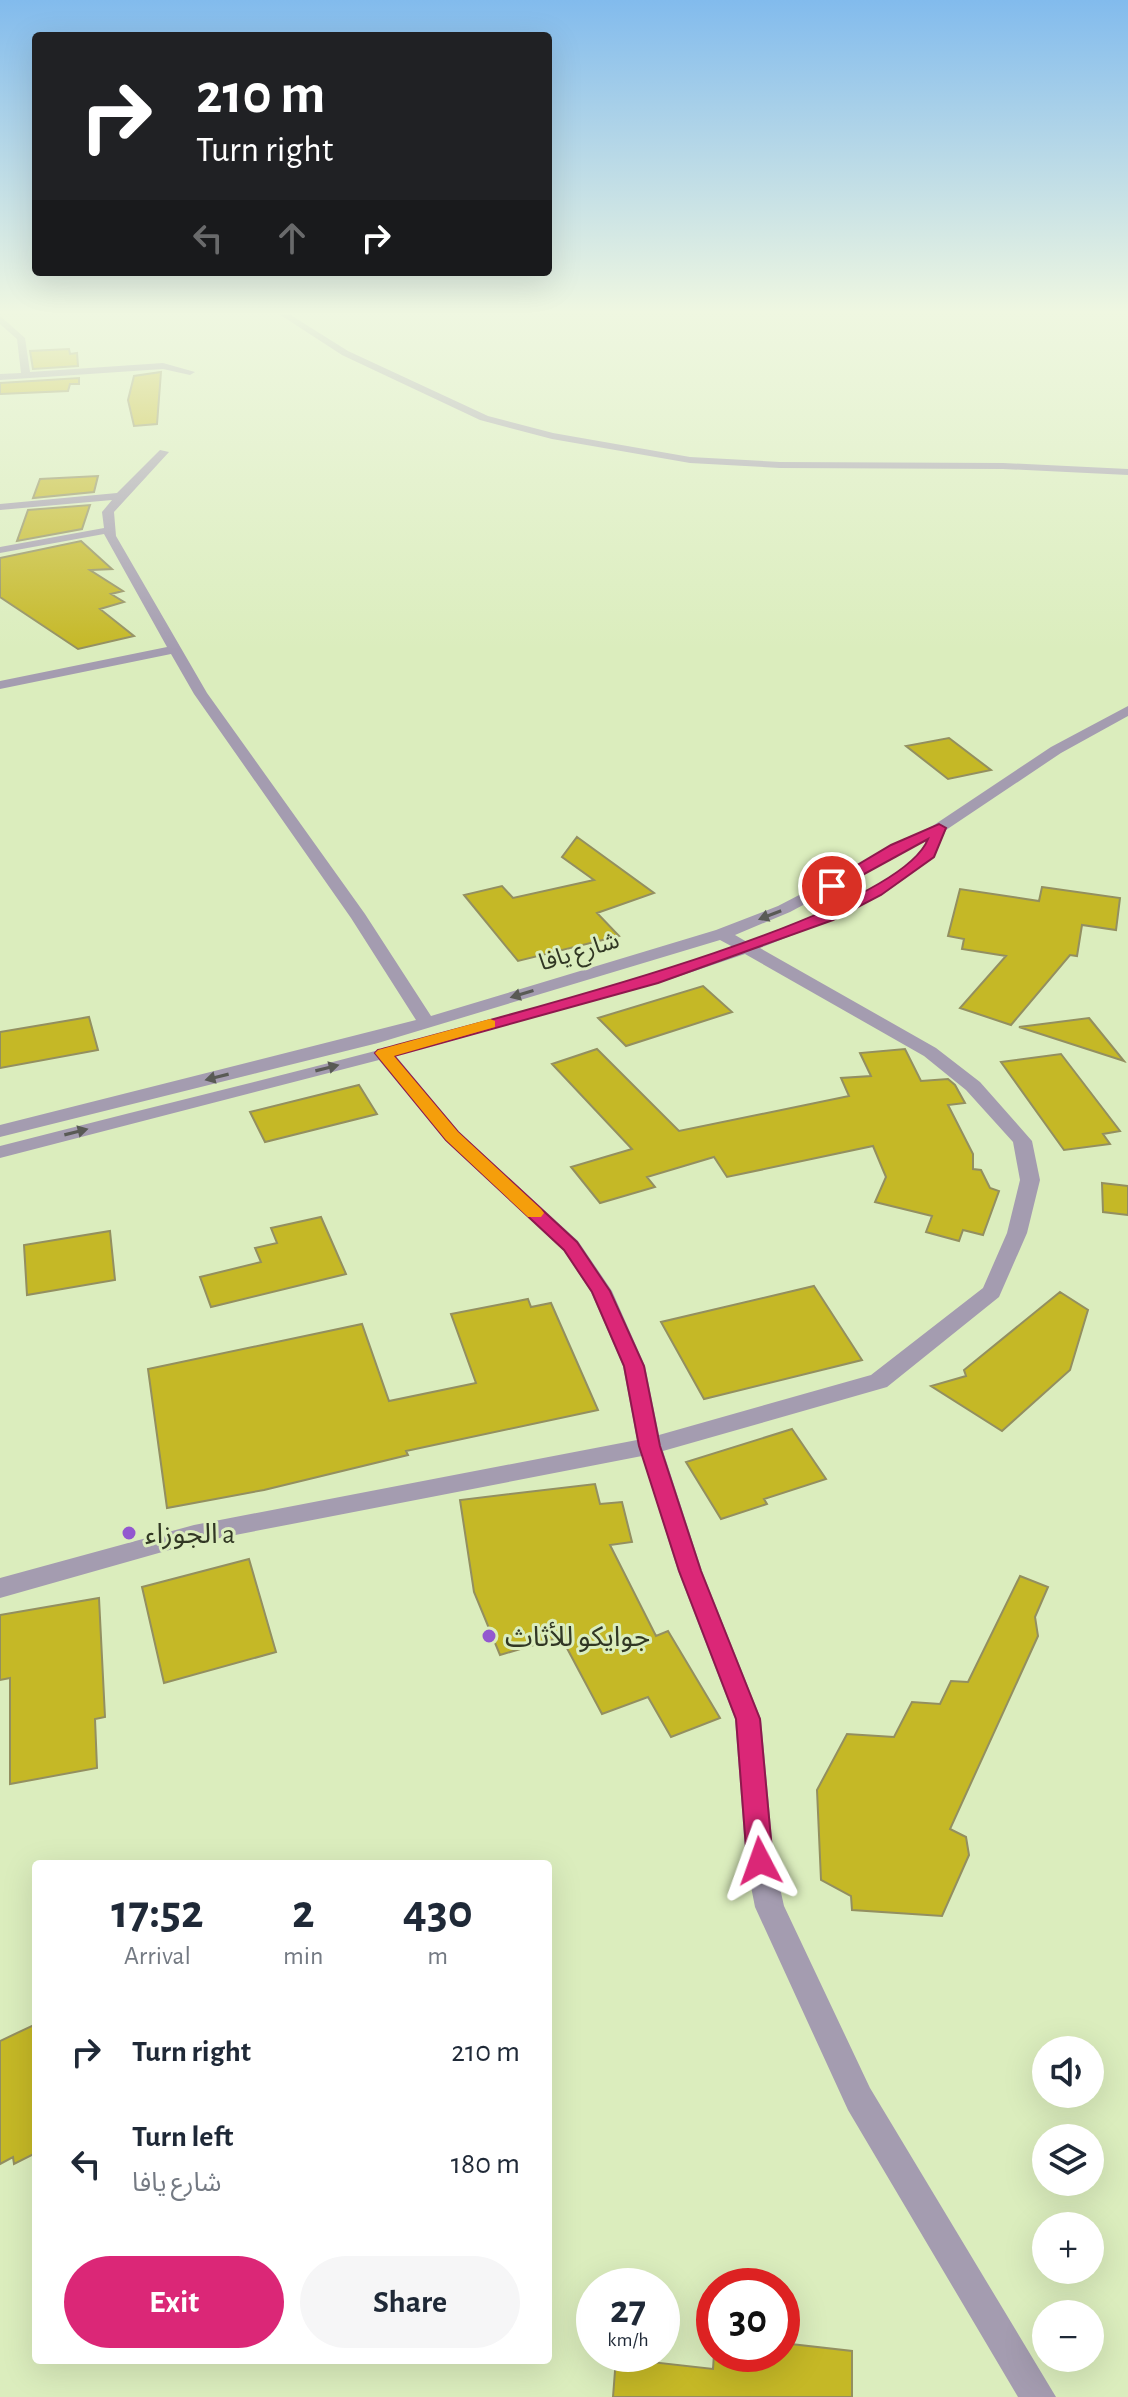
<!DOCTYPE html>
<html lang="en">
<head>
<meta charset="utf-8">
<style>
  :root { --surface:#fff; --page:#f6f6f7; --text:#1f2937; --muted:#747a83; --accent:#db2777 }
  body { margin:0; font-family:"Alegreya Sans","Noto Sans Arabic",sans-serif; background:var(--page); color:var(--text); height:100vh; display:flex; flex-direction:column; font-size:30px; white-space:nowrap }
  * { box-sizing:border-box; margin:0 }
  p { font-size:26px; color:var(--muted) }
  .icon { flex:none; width:44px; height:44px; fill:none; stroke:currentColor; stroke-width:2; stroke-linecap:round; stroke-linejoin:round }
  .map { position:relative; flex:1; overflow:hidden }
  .sheet { position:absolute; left:32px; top:1860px; width:520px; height:504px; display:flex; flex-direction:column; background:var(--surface); border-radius:8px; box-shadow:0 8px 32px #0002 }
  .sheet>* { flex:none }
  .banner { position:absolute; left:32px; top:32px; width:520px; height:244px; border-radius:8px; box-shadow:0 8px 32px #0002; background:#202124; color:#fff; overflow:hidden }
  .tools { position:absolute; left:1032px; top:2036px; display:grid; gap:16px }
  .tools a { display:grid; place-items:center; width:72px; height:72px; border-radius:50%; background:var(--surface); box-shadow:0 8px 32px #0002; font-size:40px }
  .speed { position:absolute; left:576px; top:2268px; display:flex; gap:16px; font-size:40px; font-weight:700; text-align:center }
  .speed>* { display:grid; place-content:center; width:104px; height:104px; border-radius:50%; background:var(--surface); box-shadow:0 8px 32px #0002; line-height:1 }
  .speed small { font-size:20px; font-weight:400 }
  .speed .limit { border:12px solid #d22; background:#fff; color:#111 }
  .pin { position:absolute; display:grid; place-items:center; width:68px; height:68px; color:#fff; margin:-34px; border:4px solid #fff; border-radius:50%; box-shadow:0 2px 8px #0007 }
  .me { position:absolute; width:88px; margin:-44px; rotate:356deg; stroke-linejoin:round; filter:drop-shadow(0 0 6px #0008) }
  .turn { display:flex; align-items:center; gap:28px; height:168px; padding:0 32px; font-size:36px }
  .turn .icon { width:104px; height:104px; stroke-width:2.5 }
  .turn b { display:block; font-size:56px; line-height:68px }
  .lanes { display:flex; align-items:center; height:76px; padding:0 32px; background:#0003; justify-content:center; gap:40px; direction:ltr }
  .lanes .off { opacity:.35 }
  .eta { display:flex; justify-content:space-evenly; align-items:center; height:136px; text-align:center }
  .eta b { font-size:48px; font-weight:700; line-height:56px }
  .primary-button { display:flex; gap:16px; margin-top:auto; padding:16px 32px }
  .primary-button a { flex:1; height:92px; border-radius:48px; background:var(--accent); color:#fff; font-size:32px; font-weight:700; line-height:92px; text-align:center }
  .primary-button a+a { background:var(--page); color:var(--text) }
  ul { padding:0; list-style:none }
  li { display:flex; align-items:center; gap:24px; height:112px; padding:0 32px }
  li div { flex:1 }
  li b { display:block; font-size:30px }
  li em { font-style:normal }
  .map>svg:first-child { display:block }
  .building { fill:#c5b826; stroke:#938f60; stroke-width:2 }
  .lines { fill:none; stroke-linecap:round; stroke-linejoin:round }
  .minor { fill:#a49cb0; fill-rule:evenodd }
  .oneway { fill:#595a55 }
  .route { fill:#db2777; stroke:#8e194d; stroke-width:2 }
  .slow { fill:#f59e0b }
  .poi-dot { fill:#9358cf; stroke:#dbedbd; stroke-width:3 }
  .labels { text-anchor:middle; stroke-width:6; stroke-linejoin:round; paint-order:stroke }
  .street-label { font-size:24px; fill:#313724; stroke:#dbedbd }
  .near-poi-label { font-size:28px; fill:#313724; stroke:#dbedbd; text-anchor:start }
</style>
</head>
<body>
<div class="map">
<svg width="1128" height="2397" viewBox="0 0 1128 2397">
  <rect width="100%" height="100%" fill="#dbedbd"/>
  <path class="building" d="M69 349 70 354 77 353 78 366 33 369 30 351Z
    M161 372 157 424 134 426 128 400 134 376Z
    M79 378V384H70L68 391 0 394V383Z
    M98 476 94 492 33 498 40 479Z
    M90 505 82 529 17 541 28 510Z
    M81 541 112 569 90 570 123 591 111 594 124 602 100 609 134 636 78 649 0 597V558Z
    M949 738 991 770 948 779 906 746Z
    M577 837 654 893 597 913 619 936 518 961 464 895 502 886 513 898 594 880 562 857Z
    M1042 887 1120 898 1116 930 1082 925 1077 956 1070 955 1011 1025 960 1008 1006 956 962 949 964 939 948 936 960 889 1039 901Z
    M703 986 732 1012 626 1046 598 1018Z
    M89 1017 98 1050 0 1068V1032Z
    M1089 1018 1124 1061 1019 1027Z
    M597 1049 679 1131 849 1096 841 1078 871 1076 860 1053 905 1049 921 1081 948 1079 955 1085 965 1103 948 1105 973 1154V1169L981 1170 990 1188 999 1191 983 1235 963 1230 959 1241 926 1232 932 1216 875 1202 886 1177 873 1146 727 1177 714 1157 647 1177 655 1187 600 1203 571 1167 632 1149 552 1064Z
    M1061 1054 1120 1131 1103 1134 1110 1144 1064 1150 1001 1062Z
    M359 1085 377 1114 265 1142 250 1112Z
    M1102 1183 1128 1186V1215L1103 1212Z
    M321 1217 346 1274 211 1307 200 1277 261 1262 255 1248 277 1243 271 1228Z
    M110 1231 115 1280 27 1295 24 1245Z
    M814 1286 862 1360 704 1399 661 1322Z
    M1060 1292 1088 1310 1070 1370 1002 1431 931 1386 966 1376 964 1370Z
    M528 1299 531 1307 551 1303 598 1410 406 1451 408 1455 264 1490 167 1508 148 1369 362 1324 389 1401 476 1383 451 1314Z
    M792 1429 826 1479 764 1499 767 1504 721 1519 686 1462Z
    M595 1484 600 1504 622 1502 632 1542 610 1545 656 1636 668 1631 720 1718 671 1737 648 1697 602 1714 561 1637 500 1655 474 1592 460 1500Z
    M249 1559 276 1652 164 1683 142 1587Z
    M1020 1576 1048 1587 1035 1617 1038 1636 950 1829 966 1837 969 1855 942 1916 852 1910 851 1896 821 1880 817 1790 847 1734 894 1737 912 1702 940 1704 951 1681 968 1682Z
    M99 1598 105 1717 95 1719 97 1768 10 1784V1678L0 1680V1615Z
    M36 2024V2153L14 2164 13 2157 0 2164V2041Z
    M782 2343 852 2351V2397H613L616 2358 713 2369 714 2354H782Z"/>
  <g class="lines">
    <path class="minor" d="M279 314H289L348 351 488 416 553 433 690 457 780 462 1003 463 1128 469V475L1003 469 780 468 690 463 552 439 480 420 342 355Z
      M0 316 25 338 30 372 163 363 195 372 190 375 163 369 0 380V374L21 373 17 339 0 324Z
      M160 450 169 452 114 512 116 536 207 693 365 914 431 1016 716 930 778 906 934 825 1051 747 1128 706V716L1061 753 946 830 934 857 882 895 833 919 760 948 936 1048 980 1082 1032 1141 1040 1180 1027 1233 999 1297 887 1387 663 1451 702 1571 761 1719 774 1861 784 1906 870 2088 1056 2397H1018L848 2110 755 1907 746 1861 735 1719 678 1571 642 1456 194 1543 0 1598V1578L194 1525 637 1440 623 1366 591 1292 564 1251 445 1140 379 1060 0 1158V1146C245 1083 493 1027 733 947L720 940 378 1043 0 1137V1125L416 1020 351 918 194 694 171 654 0 689V681L167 647 104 534 0 553V547L104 528 102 512 112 500 0 510V504L117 493ZM927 839C910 883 791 924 747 942L735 935 790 912ZM745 954 924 1056 966 1090 1013 1142 1020 1180 1007 1233 983 1288 871 1375 659 1435 645 1366 612 1291 578 1241 459 1132 395 1055 659 983Z"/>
  </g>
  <defs><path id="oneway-solid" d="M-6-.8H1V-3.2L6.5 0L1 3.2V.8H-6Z" transform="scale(2)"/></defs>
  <g class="oneway">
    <use href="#oneway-solid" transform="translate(770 915) rotate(159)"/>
    <use href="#oneway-solid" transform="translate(522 994) rotate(163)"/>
    <use href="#oneway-solid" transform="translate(327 1068) rotate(-14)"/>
    <use href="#oneway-solid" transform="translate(217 1077) rotate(166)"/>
    <use href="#oneway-solid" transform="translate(76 1132) rotate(-14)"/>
  </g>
  <linearGradient id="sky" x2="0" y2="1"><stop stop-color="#82bbed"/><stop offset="0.48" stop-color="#eff7e1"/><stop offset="1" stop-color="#eff7e1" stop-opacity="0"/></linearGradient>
  <rect width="1128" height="650" fill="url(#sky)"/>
  <path class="route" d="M939 824 946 828 934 857 881 895 833 920 658 983 394 1056 458 1132 577 1242 610 1291 644 1366 660 1446 701 1571 760 1719 773 1861 770 1869 760 1873 751 1869 747 1861 736 1719 679 1571 639 1446 624 1366 592 1292 564 1250 446 1140 375 1053 378 1050C473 1024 896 921 928 839L837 889H827V883L891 845Z"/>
  <path class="slow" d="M490 1019 495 1021V1027L394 1056 458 1132 541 1209 544 1213 541 1217H528L446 1140 375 1053 378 1050Z"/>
  <g class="poi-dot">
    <circle cx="129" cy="1533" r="8"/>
    <circle cx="489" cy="1636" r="8"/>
  </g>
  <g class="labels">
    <g class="street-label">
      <text transform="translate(579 951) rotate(-17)" y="8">شارع يافا</text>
    </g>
    <g class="near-poi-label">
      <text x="145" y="1543">الجوزاء a</text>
      <text x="505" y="1646">جوايكو للأثاث</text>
    </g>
  </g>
</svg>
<div class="tools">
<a><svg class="icon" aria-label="sound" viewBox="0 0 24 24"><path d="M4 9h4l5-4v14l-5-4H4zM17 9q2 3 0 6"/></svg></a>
<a><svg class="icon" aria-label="layers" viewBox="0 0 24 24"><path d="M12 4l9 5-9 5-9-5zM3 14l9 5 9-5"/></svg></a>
<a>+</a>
<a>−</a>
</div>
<div class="speed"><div>27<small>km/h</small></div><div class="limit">30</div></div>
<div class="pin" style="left:832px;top:886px;background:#d93025"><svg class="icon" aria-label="arrive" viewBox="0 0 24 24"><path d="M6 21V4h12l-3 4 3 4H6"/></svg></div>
<svg class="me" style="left:760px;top:1861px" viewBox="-20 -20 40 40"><path d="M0-17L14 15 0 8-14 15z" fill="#db2777" stroke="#fff" stroke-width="4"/></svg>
<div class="banner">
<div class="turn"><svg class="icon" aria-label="right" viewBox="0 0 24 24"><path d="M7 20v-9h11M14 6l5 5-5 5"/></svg><div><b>210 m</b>Turn right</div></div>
<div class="lanes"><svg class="icon off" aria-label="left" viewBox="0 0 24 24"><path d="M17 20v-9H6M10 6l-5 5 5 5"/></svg><svg class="icon off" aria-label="ahead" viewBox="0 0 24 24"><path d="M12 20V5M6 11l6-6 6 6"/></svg><svg class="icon" aria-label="right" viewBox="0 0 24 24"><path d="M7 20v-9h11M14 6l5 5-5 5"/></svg></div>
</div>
<section class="sheet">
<div class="eta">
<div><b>17:52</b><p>Arrival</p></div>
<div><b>2</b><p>min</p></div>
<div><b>430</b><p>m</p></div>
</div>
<ul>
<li><svg class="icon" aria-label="right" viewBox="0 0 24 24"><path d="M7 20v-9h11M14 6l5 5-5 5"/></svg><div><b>Turn right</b></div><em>210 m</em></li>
<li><svg class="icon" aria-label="left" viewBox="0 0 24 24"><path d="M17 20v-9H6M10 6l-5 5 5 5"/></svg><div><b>Turn left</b><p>شارع يافا</p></div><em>180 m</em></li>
</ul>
<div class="primary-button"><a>Exit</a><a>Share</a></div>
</section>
</div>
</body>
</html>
